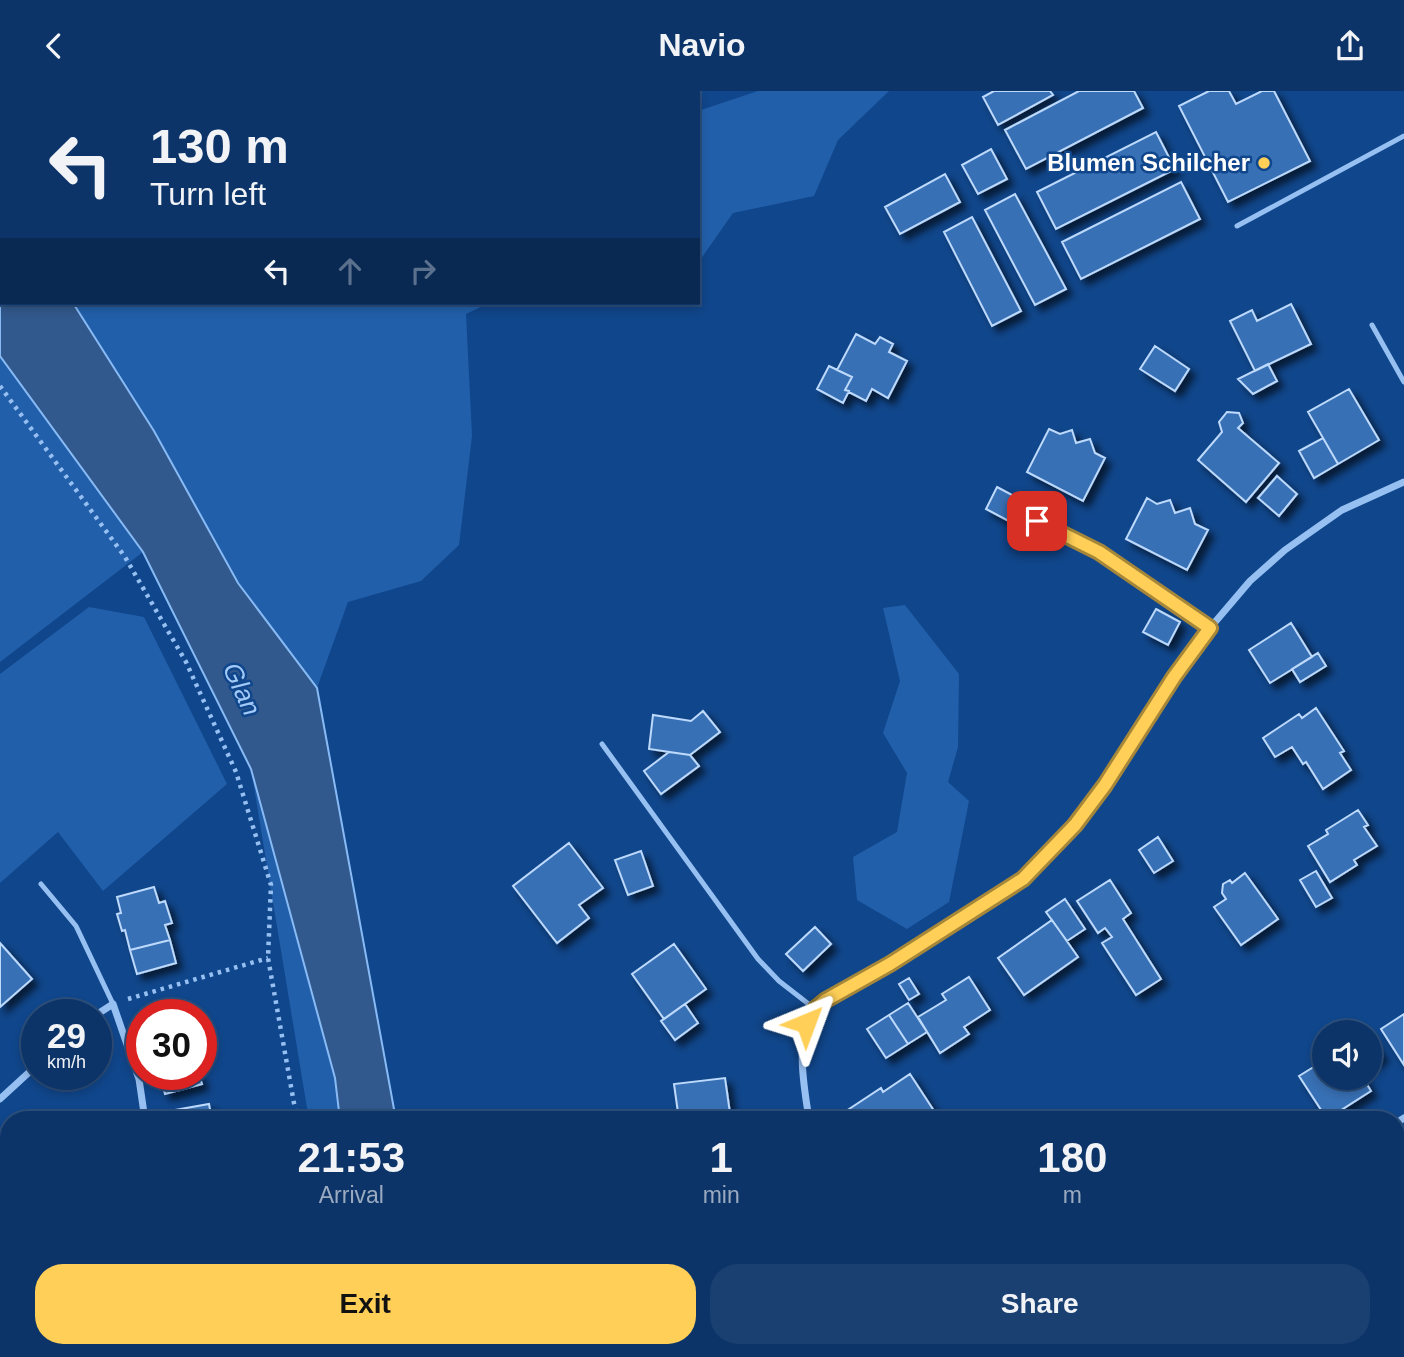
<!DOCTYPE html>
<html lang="en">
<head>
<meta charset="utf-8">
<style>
  :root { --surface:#0c3468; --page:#1a3f71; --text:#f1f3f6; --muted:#9aaac0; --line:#2c4f7c; --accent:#ffcf57 }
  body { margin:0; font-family:Arial,sans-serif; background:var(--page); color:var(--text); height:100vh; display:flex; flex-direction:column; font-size:26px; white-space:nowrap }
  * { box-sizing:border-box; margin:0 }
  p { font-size:23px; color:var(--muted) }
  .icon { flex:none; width:38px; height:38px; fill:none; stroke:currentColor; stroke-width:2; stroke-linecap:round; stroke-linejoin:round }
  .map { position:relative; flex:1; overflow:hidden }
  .side { position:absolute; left:0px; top:1020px; width:1405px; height:247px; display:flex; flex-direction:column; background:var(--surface); border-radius:28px 28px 0 0; box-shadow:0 4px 10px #0003,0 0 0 2px var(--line) }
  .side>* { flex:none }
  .guide { position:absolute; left:0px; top:0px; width:700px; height:214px; box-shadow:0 4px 10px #0003,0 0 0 2px var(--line); background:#0c3468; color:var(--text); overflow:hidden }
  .buttons { position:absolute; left:1312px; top:929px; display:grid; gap:14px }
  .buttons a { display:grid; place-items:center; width:70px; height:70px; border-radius:50%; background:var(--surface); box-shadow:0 4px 10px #0003,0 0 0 2px var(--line); font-size:35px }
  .speed { position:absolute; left:21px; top:908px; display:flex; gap:14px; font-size:35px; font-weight:700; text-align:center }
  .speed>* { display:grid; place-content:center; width:91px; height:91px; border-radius:50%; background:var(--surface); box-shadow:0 4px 10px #0003,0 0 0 2px var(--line); line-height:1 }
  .speed small { font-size:18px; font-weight:400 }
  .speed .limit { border:10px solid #d22; background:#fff; color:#111 }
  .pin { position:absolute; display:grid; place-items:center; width:60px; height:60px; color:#fff; margin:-30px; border-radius:14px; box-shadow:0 4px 10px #0006 }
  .me { position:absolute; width:77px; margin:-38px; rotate:44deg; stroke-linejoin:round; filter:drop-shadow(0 0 5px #0008) }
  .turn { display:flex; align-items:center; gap:24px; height:147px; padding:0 35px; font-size:32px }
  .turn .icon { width:91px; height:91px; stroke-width:2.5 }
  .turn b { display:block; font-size:49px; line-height:60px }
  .lanes { display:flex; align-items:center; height:66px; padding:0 35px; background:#0003; justify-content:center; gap:35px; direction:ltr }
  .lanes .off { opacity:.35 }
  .eta { display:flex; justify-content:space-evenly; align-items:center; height:119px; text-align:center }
  .eta b { font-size:42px; font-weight:700; line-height:49px }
  .button { display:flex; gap:14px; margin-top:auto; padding:14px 35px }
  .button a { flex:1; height:80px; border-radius:28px; background:var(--accent); color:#111; font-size:28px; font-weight:700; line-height:80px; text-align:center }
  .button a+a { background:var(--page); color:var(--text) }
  header { display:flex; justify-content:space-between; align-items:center; height:91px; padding:0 35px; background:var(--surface); font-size:32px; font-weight:700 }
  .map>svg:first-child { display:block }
  .green { fill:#225faa }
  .water { fill:#32598d; stroke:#88bbf5; stroke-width:2 }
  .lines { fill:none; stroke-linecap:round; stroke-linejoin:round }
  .river { stroke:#32598d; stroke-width:54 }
  .building { fill:#3970b5; stroke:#bddafd; stroke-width:2; filter:url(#shadow) }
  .path { stroke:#97c0f2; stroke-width:4.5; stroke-dasharray:3.5 5; stroke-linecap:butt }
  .lane { stroke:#97c0f2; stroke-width:5 }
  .street { stroke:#97c0f2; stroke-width:7 }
  .route-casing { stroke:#a68739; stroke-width:18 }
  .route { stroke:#ffcf57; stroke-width:12 }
  .poi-dot { fill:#ffcf57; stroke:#10468b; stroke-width:2.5 }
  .labels { text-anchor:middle; stroke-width:5; stroke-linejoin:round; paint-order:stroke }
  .poi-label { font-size:24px; font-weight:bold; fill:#fff; stroke:#10468b; text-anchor:end }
  .water-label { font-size:26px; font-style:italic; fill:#a2caf9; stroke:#10468b }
</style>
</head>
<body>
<header><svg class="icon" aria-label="back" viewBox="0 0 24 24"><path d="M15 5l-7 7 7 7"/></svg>Navio<svg class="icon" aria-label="share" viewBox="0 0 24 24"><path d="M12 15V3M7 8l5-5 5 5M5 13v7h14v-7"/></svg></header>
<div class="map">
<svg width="1404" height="1266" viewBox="0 0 1404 1266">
  <defs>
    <filter id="shadow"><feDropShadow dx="6" dy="6" stdDeviation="3.5" flood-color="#0009"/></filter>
  </defs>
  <rect width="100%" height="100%" fill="#10468b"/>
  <path class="green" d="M758 0H889L838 49 814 105 733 122 698 172V20Z
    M0 92 2 212H489L466 223 472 345 459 454 421 490 348 511 317 597 396 1029H309L251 678 143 461 0 571Z
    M905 514 959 583 958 656 948 691 969 710 949 811 907 838 857 809 853 766 897 741 907 682 883 642 900 590 883 517Z
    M89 516 144 526 227 693 103 800 58 741 0 792V583Z"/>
  <path class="water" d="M0 94 2 212H73L154 340 238 492 317 597 396 1029H340L335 987 251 678 143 461 0 265Z
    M366 1258H438L440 1266H366Z"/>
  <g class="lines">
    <path class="river" d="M579 2 584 0
      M0 65H2"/>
  </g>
  <path class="building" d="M994 0H1050L1053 4 998 34 983 6Z
    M1079 0H1134L1143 17 1026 78 1005 39Z
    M1209 0H1229L1236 13 1262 0H1274L1310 70 1228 111 1179 15Z
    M1156 41 1175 78 1056 138 1037 101Z
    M991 58 1007 88 978 103 962 74Z
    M945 83 960 111 900 143 885 116Z
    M1181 91 1200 128 1081 188 1062 151Z
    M1015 103 1066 198 1035 214 985 119Z
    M972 126 1021 220 992 235 944 141Z
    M1291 213 1311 253 1255 280 1230 230 1252 219 1257 230Z
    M856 243 875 253 880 246 893 253 889 261 907 270 888 307 872 298 866 310 845 299 852 286 837 279Z
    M1155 255 1189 278 1175 300 1140 278Z
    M1268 273 1277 290 1253 303 1238 288Z
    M829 275 852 286 845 299 849 300 843 312 817 298Z
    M1349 298 1379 349 1338 373 1308 321Z
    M1227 321 1239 322 1243 332 1238 337 1279 372 1246 411 1198 369 1222 341 1219 331Z
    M1049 338 1060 343 1072 339 1076 352 1090 348 1095 362 1105 367 1083 410 1027 381Z
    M1323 347 1338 373 1314 387 1299 360Z
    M1277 385 1297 403 1279 425 1258 407Z
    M997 396 1029 413 1018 435 986 418Z
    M1147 407 1157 413 1170 409 1175 422 1190 417 1195 433 1208 439 1187 479 1126 448Z
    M1156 518 1180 531 1168 554 1143 541Z
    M1291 532 1312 566 1270 592 1249 559Z
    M1318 562 1326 575 1300 591 1292 578Z
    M1316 617 1344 660 1340 662 1351 679 1323 698 1306 671 1303 673 1292 656 1275 666 1263 647 1299 623 1302 627Z
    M703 620 720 641 690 664 649 658 653 624 691 630Z
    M669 661 690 664 699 675 661 703 644 680Z
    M1358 719 1368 734 1364 736 1377 755 1354 769 1357 774 1330 791 1308 755 1328 743 1326 739Z
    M1158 746 1173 770 1154 782 1139 759Z
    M569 752 603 797 579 814 589 827 557 852 513 795Z
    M641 760 653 795 628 804 615 769Z
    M1316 780 1332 807 1316 816 1300 789Z
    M1245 782 1278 828 1241 854 1214 816 1226 808 1222 802 1223 793 1230 789 1232 792Z
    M1110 789 1131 822 1123 828 1161 888 1136 904 1102 852 1112 846 1105 837 1098 842 1077 810Z
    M154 796 159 812 165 810 172 832 165 834 170 849 130 859 125 839 122 840 117 823 121 822 117 806Z
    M1065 808 1085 838 1067 850 1046 821Z
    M1052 829 1078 866 1024 904 998 867Z
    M815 836 831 853 803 880 786 863Z
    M170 849 176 872 137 883 130 859Z
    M0 852 32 888 0 916Z
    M674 853 706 898 664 928 632 883Z
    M969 886 990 919 964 936 969 943 940 962 918 926 946 909 942 903Z
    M909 887 919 903 909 909 899 893Z
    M908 912 927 941 908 953 889 924Z
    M685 913 698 932 675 949 661 930Z
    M1404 923V974L1381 938Z
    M889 924 908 953 886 967 867 938Z
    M1370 947 1382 965 1370 973Z
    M1325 969V987H1363L1371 1000 1327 1028 1299 985Z
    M910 983 940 1029H843L840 1024 881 997 883 1001Z
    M160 984H199L202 993 165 1003Z
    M725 987 731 1029H679L674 993Z
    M209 1013 212 1029H171L169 1020Z
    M0 1129 9 1138V1151L0 1159Z
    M1396 1252 1404 1266H1346L1341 1258H1396Z
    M199 1258H250V1260L200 1266Z
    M1135 1258H1181L1186 1266H1123Z
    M1276 1258H1306L1311 1266H1281Z"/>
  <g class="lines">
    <path class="path" d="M0 295 125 466 186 571 236 681 271 794 268 867 297 1029
      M128 908 268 867
      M329 1258V1266"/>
    <path class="lane" d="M1237 135 1404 45
      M1372 234 1404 291
      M1037 430 1099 461 1210 537
      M602 653 758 868 779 890 815 918
      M41 793 76 835 113 913"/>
    <path class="street" d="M96 924 113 913 139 988 145 1029
      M0 1008 37 974
      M809 1029C804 992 794 951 815 918L1023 788 1075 735 1105 694 1174 586 1210 537 1250 490 1285 459 1342 419 1404 391
      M1396 1032 1404 1027
      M1396 1114 1404 1125
      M173 1258 174 1266
      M834 1258 835 1266
      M1045 1266 1057 1258"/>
  </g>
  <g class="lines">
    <g class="route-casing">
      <path id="route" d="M806 932 815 918 826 909 890 873 1023 788 1075 734 1105 694 1174 586 1210 537 1099 461 1037 430"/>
    </g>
    <use href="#route" class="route"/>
  </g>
  <circle class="poi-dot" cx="1264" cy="72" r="7"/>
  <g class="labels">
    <g class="poi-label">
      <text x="1250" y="80">Blumen Schilcher</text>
    </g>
    <g class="water-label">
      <text transform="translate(242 598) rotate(65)" y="9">Glan</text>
    </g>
  </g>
</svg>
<div class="buttons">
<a><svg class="icon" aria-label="sound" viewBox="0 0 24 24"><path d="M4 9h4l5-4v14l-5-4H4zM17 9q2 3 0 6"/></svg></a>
</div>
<div class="speed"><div>29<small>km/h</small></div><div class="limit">30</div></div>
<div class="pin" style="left:1037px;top:430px;background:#d93025"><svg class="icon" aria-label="arrive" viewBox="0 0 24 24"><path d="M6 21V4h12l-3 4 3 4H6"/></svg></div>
<svg class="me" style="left:806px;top:932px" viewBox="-20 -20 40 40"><path d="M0-17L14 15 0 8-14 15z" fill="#ffcf57" stroke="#fff" stroke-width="4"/></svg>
<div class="guide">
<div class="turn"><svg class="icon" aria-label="left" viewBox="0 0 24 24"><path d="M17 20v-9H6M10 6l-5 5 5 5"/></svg><div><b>130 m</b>Turn left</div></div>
<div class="lanes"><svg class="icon" aria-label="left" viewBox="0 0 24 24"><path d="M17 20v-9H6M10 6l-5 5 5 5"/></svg><svg class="icon off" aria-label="ahead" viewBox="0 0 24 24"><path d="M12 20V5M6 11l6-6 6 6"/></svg><svg class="icon off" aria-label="right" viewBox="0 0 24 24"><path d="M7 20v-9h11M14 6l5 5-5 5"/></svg></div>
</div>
<section class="side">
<div class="eta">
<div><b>21:53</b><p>Arrival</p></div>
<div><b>1</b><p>min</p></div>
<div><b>180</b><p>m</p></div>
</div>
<div class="button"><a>Exit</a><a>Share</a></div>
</section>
</div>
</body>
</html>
